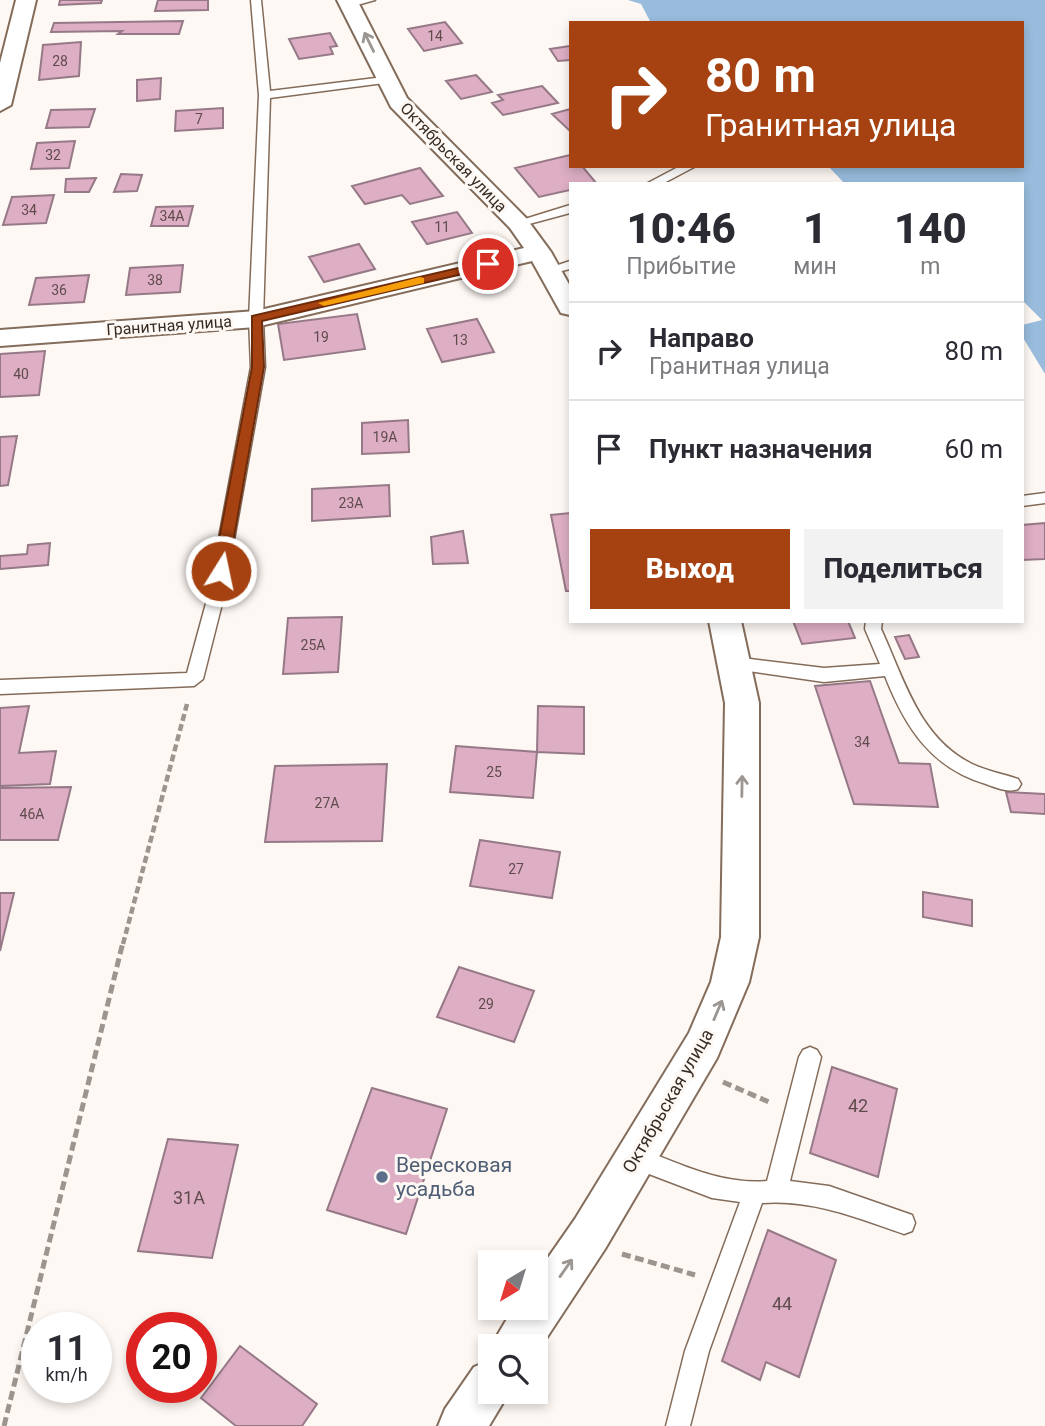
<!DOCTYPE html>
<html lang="ru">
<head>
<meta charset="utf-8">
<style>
  :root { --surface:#fff; --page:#f2f2f3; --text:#2b2b33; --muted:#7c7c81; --line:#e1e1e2; --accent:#a64211 }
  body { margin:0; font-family:Roboto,sans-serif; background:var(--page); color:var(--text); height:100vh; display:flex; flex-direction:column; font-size:26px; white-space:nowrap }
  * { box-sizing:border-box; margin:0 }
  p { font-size:23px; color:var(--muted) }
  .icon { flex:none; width:38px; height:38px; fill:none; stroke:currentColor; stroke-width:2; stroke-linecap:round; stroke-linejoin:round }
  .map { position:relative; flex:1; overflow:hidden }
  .sheet { position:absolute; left:569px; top:182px; width:455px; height:441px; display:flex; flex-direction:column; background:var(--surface); border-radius:0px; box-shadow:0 4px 10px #0003 }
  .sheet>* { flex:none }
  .top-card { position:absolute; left:569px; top:21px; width:455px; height:147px; border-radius:0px; box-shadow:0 4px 10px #0003; background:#a64211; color:#fff; overflow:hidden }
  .needle { width:46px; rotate:218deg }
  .controls { position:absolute; left:478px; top:1250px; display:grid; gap:14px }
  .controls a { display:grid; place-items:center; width:70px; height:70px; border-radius:0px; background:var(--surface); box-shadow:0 4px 10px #0003; font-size:35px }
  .speed { position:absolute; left:21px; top:1312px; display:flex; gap:14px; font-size:35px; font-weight:700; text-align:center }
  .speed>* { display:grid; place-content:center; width:91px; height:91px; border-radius:50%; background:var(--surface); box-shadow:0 4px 10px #0003; line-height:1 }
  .speed small { font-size:18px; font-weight:400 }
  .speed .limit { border:10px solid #d22; background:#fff; color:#111 }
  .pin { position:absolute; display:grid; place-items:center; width:60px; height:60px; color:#fff; margin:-30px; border:4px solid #fff; border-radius:50%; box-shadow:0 2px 7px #0007 }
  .me { position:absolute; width:77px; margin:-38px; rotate:10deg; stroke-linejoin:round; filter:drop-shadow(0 0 5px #0008) }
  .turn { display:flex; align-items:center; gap:24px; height:147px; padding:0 21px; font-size:32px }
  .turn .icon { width:91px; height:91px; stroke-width:2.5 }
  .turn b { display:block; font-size:49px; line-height:60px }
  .eta { display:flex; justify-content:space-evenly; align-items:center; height:119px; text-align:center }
  .eta b { font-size:42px; font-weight:800; line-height:49px }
  .cta { display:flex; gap:14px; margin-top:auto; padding:14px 21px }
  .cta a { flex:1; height:80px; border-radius:0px; background:var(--accent); color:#fff; font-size:28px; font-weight:800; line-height:80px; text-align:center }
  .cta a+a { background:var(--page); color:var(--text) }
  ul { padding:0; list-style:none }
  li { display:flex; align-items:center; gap:21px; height:98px; padding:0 21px; border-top:2px solid var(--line) }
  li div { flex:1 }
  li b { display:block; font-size:26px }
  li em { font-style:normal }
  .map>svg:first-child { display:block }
  .water { fill:#99bcdd }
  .building { fill:#ddaec4; stroke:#967986; stroke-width:2 }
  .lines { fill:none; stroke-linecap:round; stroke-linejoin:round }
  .lane-casing { stroke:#846c5a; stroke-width:3 }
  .street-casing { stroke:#846c5a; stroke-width:4 }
  .path-far1 { stroke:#9c948e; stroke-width:4.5; stroke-dasharray:7 3.5; stroke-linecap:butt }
  .path { stroke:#9c948e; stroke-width:5; stroke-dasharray:9 4.5; stroke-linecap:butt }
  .lane { fill:#fff; fill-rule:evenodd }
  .street { fill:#fff; fill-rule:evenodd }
  .oneway { stroke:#9b9692 }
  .route { fill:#a64211; stroke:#6c2b0b; stroke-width:2 }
  .slow { fill:#f59e0b }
  .service-dot { fill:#5c6f8a; stroke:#fef8f4; stroke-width:2.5 }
  .labels { text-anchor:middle; stroke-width:6; stroke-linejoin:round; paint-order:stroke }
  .number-label { font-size:14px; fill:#604c4c }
  .far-street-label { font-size:16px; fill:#372c24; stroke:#fef8f4 }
  .street-label { font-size:18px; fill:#372c24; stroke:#fef8f4 }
  .near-number-label { font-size:18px; fill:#604c4c }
  .near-service-label { font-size:21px; fill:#4e5e75; stroke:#fef8f4; text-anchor:start }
</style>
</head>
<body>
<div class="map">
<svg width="1045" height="1426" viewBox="0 0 1045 1426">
  <rect width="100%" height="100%" fill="#fef8f4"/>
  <path class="water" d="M628 0H1045V374L1022 336V325L1042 320 1022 300V184H845L828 166H1022V23H651L641 4Z"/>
  <path class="building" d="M60 0H102L101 3 59 5Z
    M158 0H208V10L155 11Z
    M183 21 179 34H118L122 31 51 32 54 23Z
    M445 22 462 43 424 51 408 29Z
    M330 33 337 46 330 47 333 54 299 59 289 39Z
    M81 42 79 76 39 80 43 45Z
    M570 46V60L558 61 550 49Z
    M476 75 492 92 461 99 446 81Z
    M161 78 160 99 137 101V80Z
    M542 86 558 103 503 115 492 103 503 100 498 95Z
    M223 108V128L175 131 176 111Z
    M95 109 89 127 46 128 51 110Z
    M570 109V131L552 114Z
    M75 141 69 168 31 169 37 143Z
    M570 155V166H582L597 184H570V190L539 197 515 168Z
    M420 168 443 196 410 204 402 195 365 204 352 186Z
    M121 174 142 175 137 191 114 192Z
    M96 178 89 192H65L66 179Z
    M54 195 46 223 3 225 12 197Z
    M193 206 188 226H151L156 207Z
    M457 212 472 233 427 244 412 222Z
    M359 244 375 269 324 282 309 257Z
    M183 265 180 292 126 295 130 268Z
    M89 275 84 302 29 305 36 278Z
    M357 314 365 349 284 360 278 324Z
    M477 319 494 352 442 362 427 329Z
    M45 351 39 395 0 397V354Z
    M408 420 409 452 362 454V423Z
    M17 436 8 485 0 486V437Z
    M389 485 390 516 312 521V489Z
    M570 513V591H566L551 515Z
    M1045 523V559L1022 560V525Z
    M463 531 468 563 433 564 431 537Z
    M50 543 48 565 0 569V556L27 554 28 545Z
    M342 617 338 672 283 674 288 618Z
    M793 621H848L855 638 802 644Z
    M909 635 919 657 905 659 895 637Z
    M870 681 899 763 930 764 938 807 854 804 815 686Z
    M29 706 19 753 56 751 50 784 0 786V708Z
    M538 706 584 707V754L537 752Z
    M456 746 537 752 533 798 450 792Z
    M387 764 382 841 265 842 275 766Z
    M71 787 58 840H0V788Z
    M1006 792 1045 794V814L1011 812Z
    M480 840 560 852 552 898 470 886Z
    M923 892 972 900V926L923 917Z
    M0 893H14L0 951Z
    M459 967 534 991 514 1042 437 1017Z
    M832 1067 897 1089 878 1177 810 1153Z
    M372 1088 447 1109 406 1234 327 1210Z
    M168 1139 238 1145 212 1258 138 1251Z
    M768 1230 836 1260 799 1377 766 1362 760 1380 722 1361Z
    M240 1346 317 1404 302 1426H236L201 1398Z"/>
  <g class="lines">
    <g class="lane-casing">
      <path id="lane" d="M251 0H261L270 91 384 77 390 80 384 83 270 98 263 319 265 367 224 596 203 679 194 686 0 694V680L187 673 208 596 251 367 249 319 259 95Z
        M375 0 350 7 345 4 355 0Z
        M680 166H696L662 184H646Z
        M570 205V213L518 227 512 223Z
        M570 261V269L549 274 543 270Z
        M1045 493V503L1022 506V496Z
        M866 621H882L881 629C904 679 919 738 972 764 987 771 1003 774 1018 779L1021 784 1018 789C1008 793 997 788 986 784 931 768 905 727 885 676L824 682 734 669 726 663 734 657 824 668 880 664 865 629Z
        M810 1047 817 1050 821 1057 790 1181 829 1186 912 1215 915 1223 912 1231 904 1234C858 1218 812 1199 762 1203L709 1351 690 1426H666L685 1351 740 1202 712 1198 628 1166 625 1158 628 1150 636 1147C678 1163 721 1185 767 1181L799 1057 803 1050Z"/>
    </g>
    <g class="street-casing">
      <path id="street" d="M16 0H36L11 105 0 111V63Z
        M337 0H357L407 98 526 218 551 252 570 286V315L561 313 532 261 256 327 0 346V330L256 311 524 248 510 228 391 107Z
        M709 621H741L759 703V937L749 982 717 1058 605 1249 536 1354V1346H491L514 1307H536V1275L575 1219 689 1033 711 982 721 937 725 703Z
        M490 1360V1391H510L489 1426H438L445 1409 474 1367Z"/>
    </g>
    <path class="path-far1" d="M123 944 187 704"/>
    <path class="path" d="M723 1082 769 1102
      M622 1254 695 1275
      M4 1426 123 942"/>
    <use href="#lane" class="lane"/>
    <use href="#street" class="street"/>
  </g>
  <defs><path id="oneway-shaft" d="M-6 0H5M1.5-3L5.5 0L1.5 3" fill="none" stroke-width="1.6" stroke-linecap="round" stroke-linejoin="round" transform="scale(1.75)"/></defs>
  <g class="oneway">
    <use href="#oneway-shaft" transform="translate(369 42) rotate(-116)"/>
    <use href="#oneway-shaft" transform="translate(742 786) rotate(-89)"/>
    <use href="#oneway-shaft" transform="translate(718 1010) rotate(-67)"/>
    <use href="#oneway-shaft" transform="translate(566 1268) rotate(-55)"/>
  </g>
  <path class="route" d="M488 261 494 264 492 267 262 321 264 367 228 571 221 576 216 575 213 571 252 367V316Z"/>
  <path class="slow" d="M420 277 424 278V283L324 306 318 303Z"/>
  <circle class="service-dot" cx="382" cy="1177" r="7"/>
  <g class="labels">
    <g class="number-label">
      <text x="435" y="41">14</text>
      <text x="60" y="66">28</text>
      <text x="199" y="124">7</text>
      <text x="53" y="160">32</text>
      <text x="29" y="215">34</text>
      <text x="172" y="221">34А</text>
      <text x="442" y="232">11</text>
      <text x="155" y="285">38</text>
      <text x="59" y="295">36</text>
      <text x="321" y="342">19</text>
      <text x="460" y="345">13</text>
      <text x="21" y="379">40</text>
      <text x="385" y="442">19А</text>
      <text x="351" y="508">23А</text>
      <text x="313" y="650">25А</text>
      <text x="862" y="747">34</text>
      <text x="494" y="777">25</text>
      <text x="327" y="808">27А</text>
      <text x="32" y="819">46А</text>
      <text x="516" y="874">27</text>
      <text x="486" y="1009">29</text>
    </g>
    <g class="far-street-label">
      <text transform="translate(454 157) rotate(46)" y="6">Октябрьская улица</text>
      <text transform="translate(169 325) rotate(-4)" y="6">Гранитная улица</text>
    </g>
    <g class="street-label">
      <text transform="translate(668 1101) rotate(-60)" y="6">Октябрьская улица</text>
    </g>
    <g class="near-number-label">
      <text x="858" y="1112">42</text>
      <text x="189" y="1204">31А</text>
      <text x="782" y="1310">44</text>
    </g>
    <g class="near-service-label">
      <text x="396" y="1172">Вересковая<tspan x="396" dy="24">усадьба</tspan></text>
    </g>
  </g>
</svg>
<div class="controls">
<a><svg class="needle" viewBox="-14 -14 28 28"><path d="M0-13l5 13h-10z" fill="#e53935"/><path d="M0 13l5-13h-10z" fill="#7c7c81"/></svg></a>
<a><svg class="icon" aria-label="search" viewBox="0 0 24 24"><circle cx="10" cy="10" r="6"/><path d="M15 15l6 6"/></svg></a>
</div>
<div class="speed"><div>11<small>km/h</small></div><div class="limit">20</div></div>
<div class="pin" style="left:488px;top:264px;background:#d93025"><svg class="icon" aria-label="arrive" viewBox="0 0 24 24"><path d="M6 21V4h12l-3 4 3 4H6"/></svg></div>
<svg class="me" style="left:221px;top:571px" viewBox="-20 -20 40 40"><circle r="17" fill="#a64211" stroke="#fff" stroke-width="3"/><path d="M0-11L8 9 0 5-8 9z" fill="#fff"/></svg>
<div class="top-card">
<div class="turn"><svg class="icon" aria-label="right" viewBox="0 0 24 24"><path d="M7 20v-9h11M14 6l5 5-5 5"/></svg><div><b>80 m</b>Гранитная улица</div></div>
</div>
<section class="sheet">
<div class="eta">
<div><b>10:46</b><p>Прибытие</p></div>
<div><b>1</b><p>мин</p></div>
<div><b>140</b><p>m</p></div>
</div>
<ul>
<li><svg class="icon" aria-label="right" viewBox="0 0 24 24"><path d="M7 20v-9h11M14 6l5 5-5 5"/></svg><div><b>Направо</b><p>Гранитная улица</p></div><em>80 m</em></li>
<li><svg class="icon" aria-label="arrive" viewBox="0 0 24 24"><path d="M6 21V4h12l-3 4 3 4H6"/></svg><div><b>Пункт назначения</b></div><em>60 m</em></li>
</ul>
<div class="cta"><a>Выход</a><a>Поделиться</a></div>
</section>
</div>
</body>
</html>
